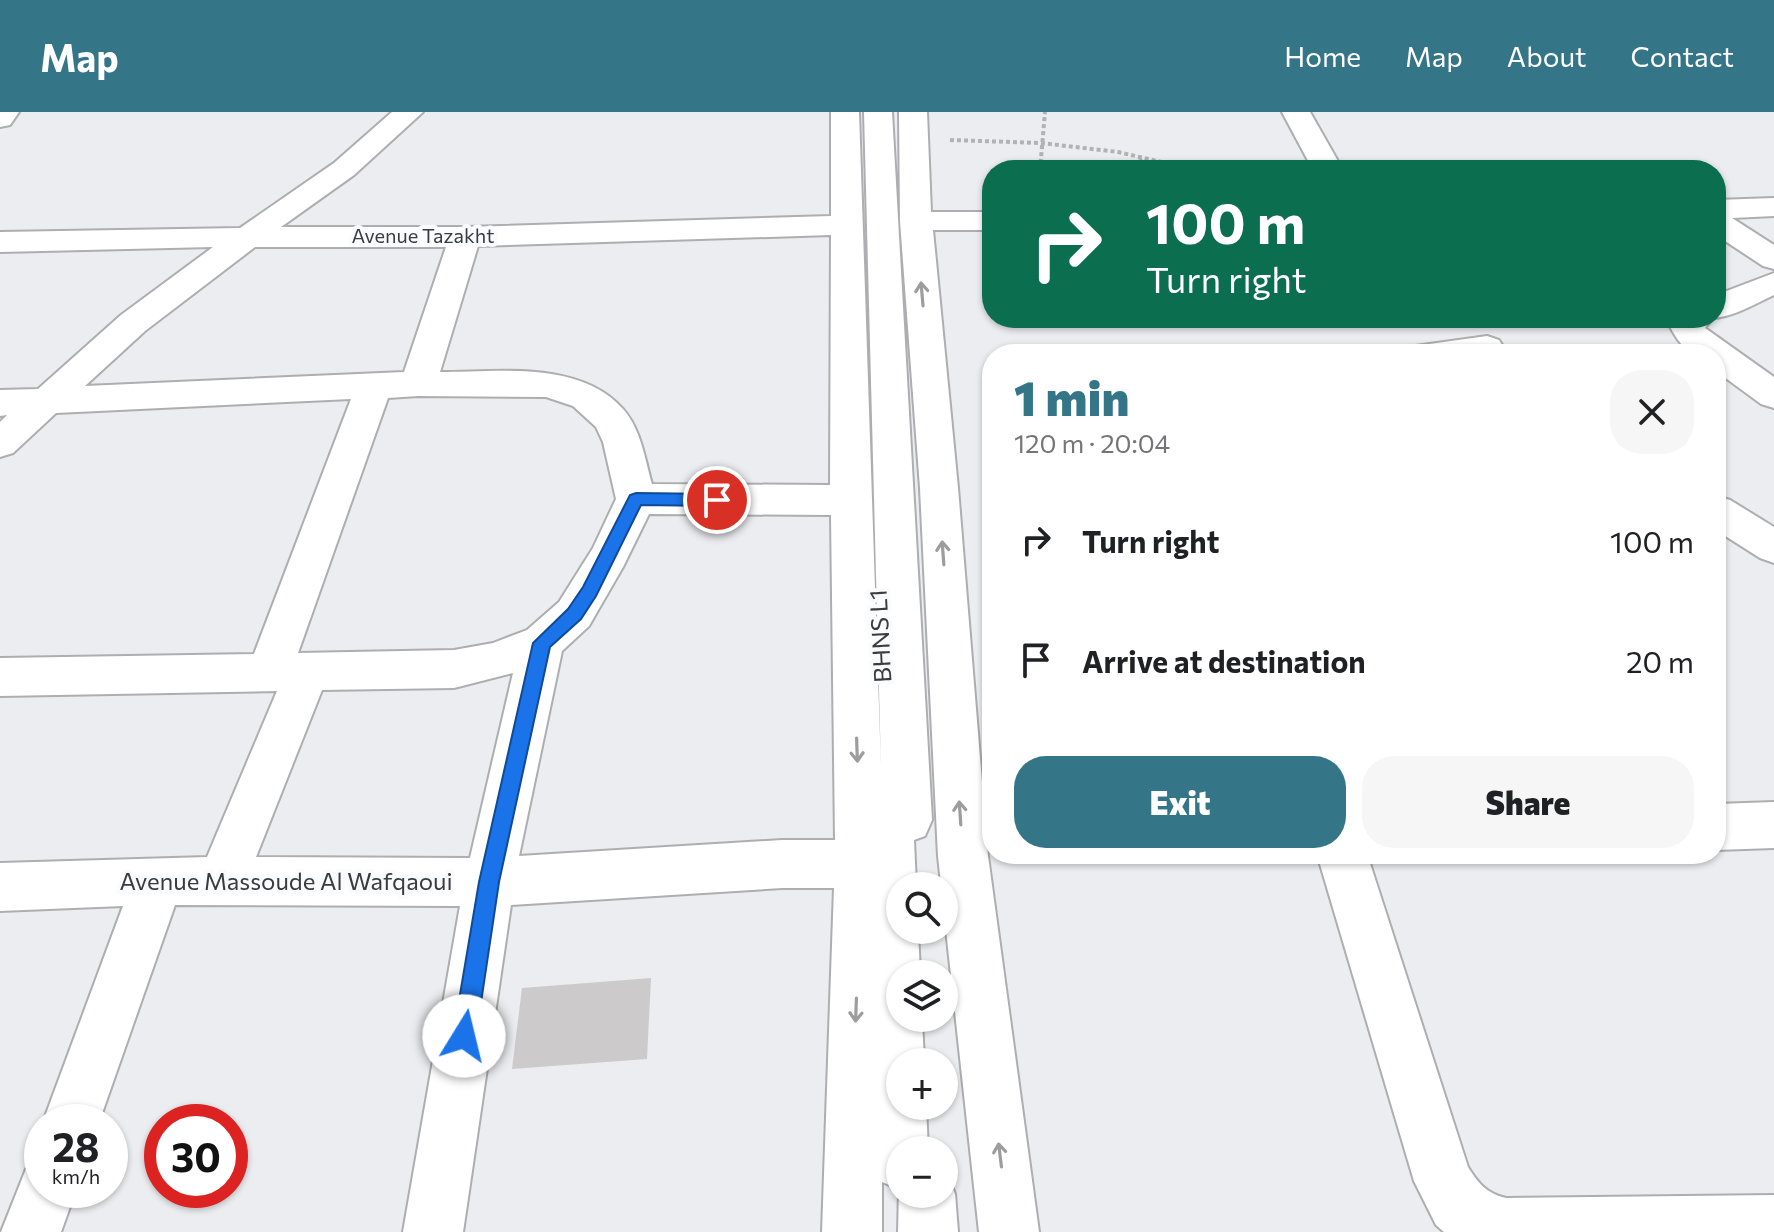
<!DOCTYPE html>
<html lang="en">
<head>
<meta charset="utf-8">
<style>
  :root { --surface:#fff; --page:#f6f6f6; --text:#202124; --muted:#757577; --accent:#347588 }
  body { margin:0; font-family:Commissioner,sans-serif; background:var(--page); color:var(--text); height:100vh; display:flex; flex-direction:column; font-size:30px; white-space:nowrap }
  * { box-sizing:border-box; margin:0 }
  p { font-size:26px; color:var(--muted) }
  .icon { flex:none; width:44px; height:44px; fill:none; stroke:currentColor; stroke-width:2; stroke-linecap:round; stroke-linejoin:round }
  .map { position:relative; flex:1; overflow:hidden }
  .drawer { position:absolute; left:982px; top:232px; width:744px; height:520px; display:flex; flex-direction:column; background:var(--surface); border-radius:32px; box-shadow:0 2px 6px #0004 }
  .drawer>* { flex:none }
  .top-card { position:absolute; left:982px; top:48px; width:744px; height:168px; border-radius:32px; box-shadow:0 2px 6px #0004; background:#0b6e4f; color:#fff; overflow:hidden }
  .tools { position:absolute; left:886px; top:760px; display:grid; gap:16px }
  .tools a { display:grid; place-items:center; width:72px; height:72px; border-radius:50%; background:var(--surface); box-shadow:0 2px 6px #0004; font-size:40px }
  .speed { position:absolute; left:24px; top:992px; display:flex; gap:16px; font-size:40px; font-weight:700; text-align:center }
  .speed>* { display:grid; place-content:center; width:104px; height:104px; border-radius:50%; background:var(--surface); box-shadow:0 2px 6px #0004; line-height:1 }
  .speed small { font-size:20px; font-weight:400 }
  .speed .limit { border:12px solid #d22; background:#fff; color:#111 }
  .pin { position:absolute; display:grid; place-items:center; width:68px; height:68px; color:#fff; margin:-34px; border:4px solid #fff; border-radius:50%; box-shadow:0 2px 8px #0007 }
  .me { position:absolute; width:88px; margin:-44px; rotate:9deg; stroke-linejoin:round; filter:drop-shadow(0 0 6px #0008) }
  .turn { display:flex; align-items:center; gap:28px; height:168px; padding:0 32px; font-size:36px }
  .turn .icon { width:104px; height:104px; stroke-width:2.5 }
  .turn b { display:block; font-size:56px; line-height:68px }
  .round { display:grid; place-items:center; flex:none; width:84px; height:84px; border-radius:32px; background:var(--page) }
  .head { display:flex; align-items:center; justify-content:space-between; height:136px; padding:0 32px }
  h1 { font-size:48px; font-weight:800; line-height:60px; color:var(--accent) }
  .primary-button { display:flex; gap:16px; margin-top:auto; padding:16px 32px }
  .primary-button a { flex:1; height:92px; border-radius:32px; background:var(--accent); color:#fff; font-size:32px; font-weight:800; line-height:92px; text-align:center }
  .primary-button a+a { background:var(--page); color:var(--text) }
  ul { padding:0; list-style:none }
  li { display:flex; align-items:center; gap:24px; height:120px; padding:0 32px }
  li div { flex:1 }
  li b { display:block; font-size:30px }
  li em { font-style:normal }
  header { display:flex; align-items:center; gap:48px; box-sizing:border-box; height:112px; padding:0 40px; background:var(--accent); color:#fff }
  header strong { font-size:38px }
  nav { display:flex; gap:44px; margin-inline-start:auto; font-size:28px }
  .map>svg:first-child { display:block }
  .building { fill:#cdcacc }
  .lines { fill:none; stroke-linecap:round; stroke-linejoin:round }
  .minor-casing { stroke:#adaeb1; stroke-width:4 }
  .path { stroke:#b2b2b5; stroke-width:4; stroke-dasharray:4 3; stroke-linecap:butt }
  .minor { fill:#fff; fill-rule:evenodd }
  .oneway { stroke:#9d9d9e }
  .route { fill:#1a73e8; stroke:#114b97; stroke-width:2 }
  .labels { text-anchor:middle; stroke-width:8; stroke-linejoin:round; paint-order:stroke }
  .far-street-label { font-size:20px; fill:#3b3b3c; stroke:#f9fbfe }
  .street-label { font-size:24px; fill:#3b3b3c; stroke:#f9fbfe }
</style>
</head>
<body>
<header>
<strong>Map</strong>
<nav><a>Home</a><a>Map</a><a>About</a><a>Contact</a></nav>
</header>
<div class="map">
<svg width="1774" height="1120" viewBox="0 0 1774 1120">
  <rect width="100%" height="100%" fill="#ecedf0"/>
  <path class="building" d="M651 866 647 947 512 957 522 876Z"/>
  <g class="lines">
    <g class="minor-casing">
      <path id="minor" d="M0 0H19L10 13 0 15Z
        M392 0H423L354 63 281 115H465L831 104V0H859L881 655 864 0H892L932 708 925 724 914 728 916 774H900V818H918L920 862H900V906H922L924 950H900V994H926L928 1038H900V1082H944V1060L947 1061 955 1082 958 1120H898L899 1077 882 1070V1120H822L834 776H782L511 793 463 1120H403L460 794 175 793 99 1010H43L123 794 0 799V751L207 745 277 579 0 584V546L254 542 351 287 56 301 13 341 0 345V310L7 303 0 304V278L38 277 121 203 213 135 0 140V120L240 116 334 51ZM831 123 830 373 652 372C645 348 641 317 623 297 580 248 498 260 440 260L478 134ZM255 135H446L404 260 85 274 145 219ZM418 284 546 285 573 294 596 315 603 330 616 387 593 436 559 490 527 518 493 531 454 538 298 541 388 286ZM649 402 831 403 835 728H782L519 744 562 539 589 514 623 455ZM513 561 470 746 256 745 322 578 454 576Z
        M899 0H927L931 100H992V118H933L958 376 988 744 1039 1120H979L938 744 920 376 900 109Z
        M1282 0H1310L1343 58H1313Z
        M1774 86V104L1732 106 1774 133V157L1763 154 1716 123V88Z
        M1774 161V183C1755 192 1733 205 1713 206L1705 216 1774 265V296L1761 292 1716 259V242C1687 242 1683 238 1669 213L1673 206H1716V183Z
        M1487 224 1499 228 1504 236 1501 242H1410L1415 234Z
        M1716 384 1730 388 1774 415V451L1760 446 1716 418Z
        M1774 690V736L1716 738V692Z
        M1317 742H1367L1468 1055C1478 1071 1486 1081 1506 1086L1774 1083V1120H1444L1436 1113 1414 1069Z
        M42 1051V1078H76L61 1120H1L26 1057Z"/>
    </g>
    <path class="path" d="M950 28 1041 31 1118 40 1196 58
      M1140 47 1144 58
      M1040 58 1045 0"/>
    <use href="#minor" class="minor"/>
  </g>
  <defs><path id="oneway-shaft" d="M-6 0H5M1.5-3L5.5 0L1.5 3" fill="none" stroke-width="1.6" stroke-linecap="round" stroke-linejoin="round" transform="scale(2)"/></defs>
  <g class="oneway">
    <use href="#oneway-shaft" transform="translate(922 182) rotate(-95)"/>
    <use href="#oneway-shaft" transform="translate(943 441) rotate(-94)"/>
    <use href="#oneway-shaft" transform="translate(857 638) rotate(88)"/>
    <use href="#oneway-shaft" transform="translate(960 701) rotate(-94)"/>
    <use href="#oneway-shaft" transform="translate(856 898) rotate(92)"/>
    <use href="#oneway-shaft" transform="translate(1000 1043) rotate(-97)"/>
  </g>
  <path class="route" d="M636 381 717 382 725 388 717 394 641 393 596 484 581 507 550 535 499 770 476 924 472 932 464 936 456 932 453 924 479 770 533 531 568 497 583 475 630 383Z"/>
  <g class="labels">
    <g class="far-street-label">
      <text x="423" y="131">Avenue Tazakht</text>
    </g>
    <g class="street-label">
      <text transform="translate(881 524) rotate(-93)" y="8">BHNS L1</text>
      <text x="286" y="778">Avenue Massoude Al Wafqaoui</text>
    </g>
  </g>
</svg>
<div class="tools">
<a><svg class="icon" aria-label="search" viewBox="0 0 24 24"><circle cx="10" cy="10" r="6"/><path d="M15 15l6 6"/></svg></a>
<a><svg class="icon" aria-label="layers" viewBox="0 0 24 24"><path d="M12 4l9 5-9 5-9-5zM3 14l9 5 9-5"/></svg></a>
<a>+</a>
<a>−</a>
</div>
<div class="speed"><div>28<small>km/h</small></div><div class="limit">30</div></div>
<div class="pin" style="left:717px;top:388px;background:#d93025"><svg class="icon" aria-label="arrive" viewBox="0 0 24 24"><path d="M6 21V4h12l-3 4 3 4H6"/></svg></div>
<svg class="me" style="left:464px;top:924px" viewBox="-20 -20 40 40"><circle r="19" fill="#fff"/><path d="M0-13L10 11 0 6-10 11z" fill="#1a73e8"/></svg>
<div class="top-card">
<div class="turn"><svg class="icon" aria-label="right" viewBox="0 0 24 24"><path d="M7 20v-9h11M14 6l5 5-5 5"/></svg><div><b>100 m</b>Turn right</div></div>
</div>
<section class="drawer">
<div class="head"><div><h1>1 min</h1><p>120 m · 20:04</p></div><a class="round"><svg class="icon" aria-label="close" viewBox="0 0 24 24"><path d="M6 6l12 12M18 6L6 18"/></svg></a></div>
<ul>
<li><svg class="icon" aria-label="right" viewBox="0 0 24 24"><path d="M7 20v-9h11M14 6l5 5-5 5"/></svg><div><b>Turn right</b></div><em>100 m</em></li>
<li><svg class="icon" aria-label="arrive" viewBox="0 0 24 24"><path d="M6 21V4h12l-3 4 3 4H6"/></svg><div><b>Arrive at destination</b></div><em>20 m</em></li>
</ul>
<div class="primary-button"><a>Exit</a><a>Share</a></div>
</section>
</div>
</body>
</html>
